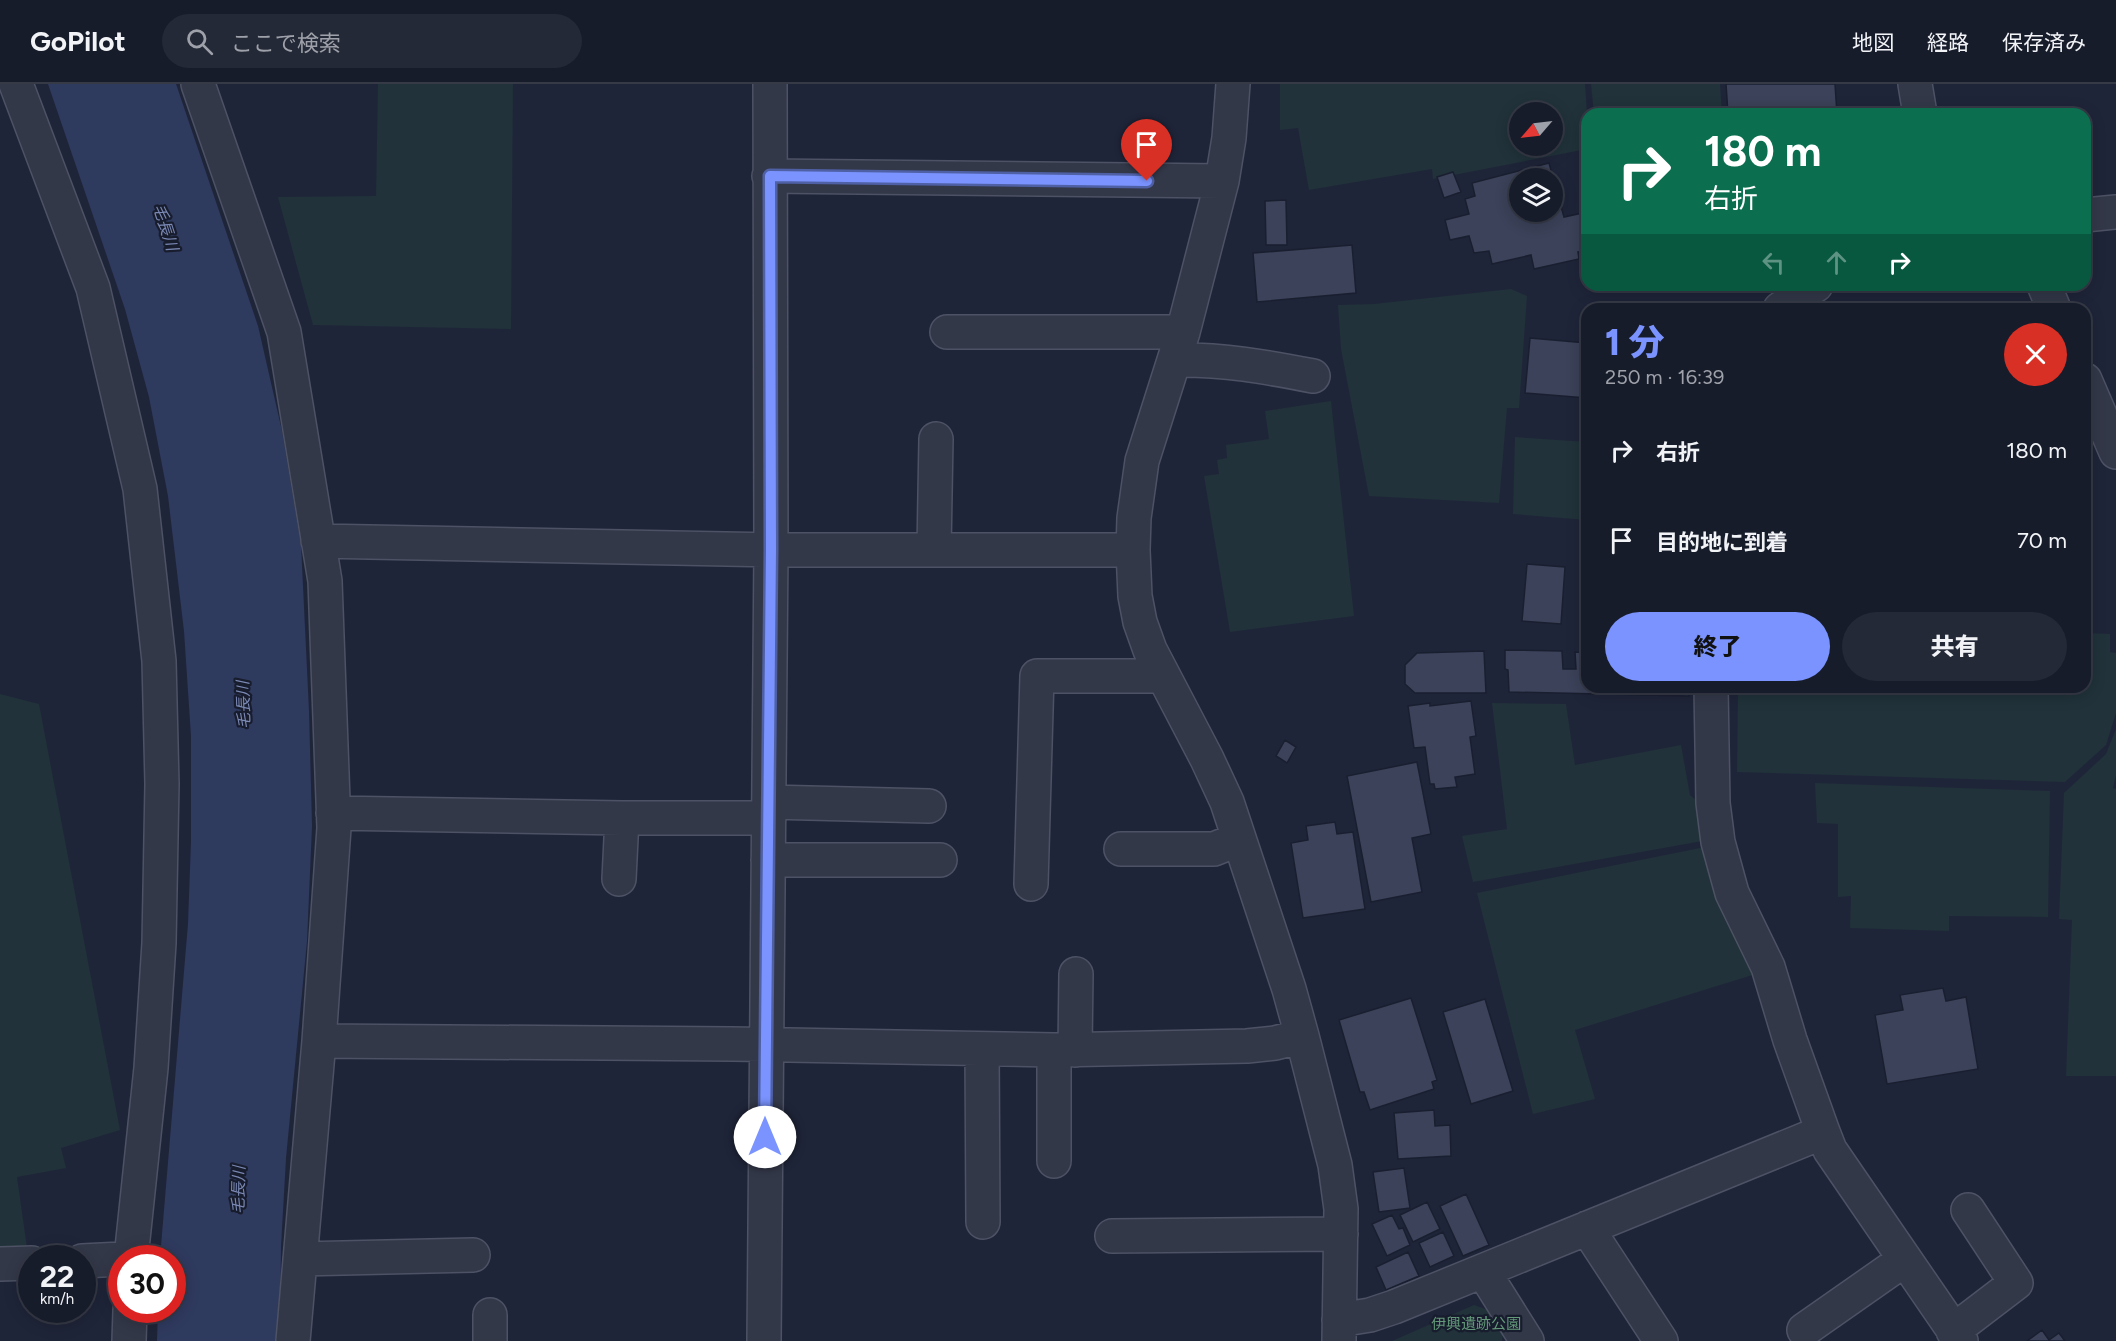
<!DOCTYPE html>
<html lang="ja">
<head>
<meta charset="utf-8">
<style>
  :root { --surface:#171c2b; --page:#242937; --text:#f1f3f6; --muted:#9ea1a9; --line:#363a47; --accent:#7a93fe }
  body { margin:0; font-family:Figtree,"Noto Sans JP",sans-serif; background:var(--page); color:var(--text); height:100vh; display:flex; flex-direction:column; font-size:22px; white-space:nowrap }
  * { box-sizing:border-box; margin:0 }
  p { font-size:20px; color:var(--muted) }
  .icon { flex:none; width:33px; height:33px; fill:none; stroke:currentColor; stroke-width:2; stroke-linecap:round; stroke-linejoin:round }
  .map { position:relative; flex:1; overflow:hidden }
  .details { position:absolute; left:1581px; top:219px; width:510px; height:390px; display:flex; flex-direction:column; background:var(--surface); border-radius:18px; box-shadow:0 3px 15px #0003,0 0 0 2px var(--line) }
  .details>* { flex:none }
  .banner { position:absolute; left:1581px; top:24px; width:510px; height:183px; border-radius:18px; box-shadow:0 3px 15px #0003,0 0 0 2px var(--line); background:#0b6e4f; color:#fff; overflow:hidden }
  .needle { width:39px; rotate:242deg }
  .tools { position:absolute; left:1509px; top:18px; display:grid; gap:12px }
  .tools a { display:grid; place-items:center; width:54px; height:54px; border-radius:50%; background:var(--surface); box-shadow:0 3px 15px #0003,0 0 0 2px var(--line); font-size:30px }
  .speed { position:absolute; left:18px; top:1161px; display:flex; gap:12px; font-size:30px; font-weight:700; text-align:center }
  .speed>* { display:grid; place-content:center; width:78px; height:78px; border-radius:50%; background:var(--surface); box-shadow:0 3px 15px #0003,0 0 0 2px var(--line); line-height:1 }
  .speed small { font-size:15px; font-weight:400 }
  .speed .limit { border:9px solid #d22; background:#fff; color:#111 }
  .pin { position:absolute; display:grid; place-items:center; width:51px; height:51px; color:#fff; margin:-62px -26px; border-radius:50% 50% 50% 0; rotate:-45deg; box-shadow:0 0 6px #0007 }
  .pin .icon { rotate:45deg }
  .me { position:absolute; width:66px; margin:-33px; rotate:0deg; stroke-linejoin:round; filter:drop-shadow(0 0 4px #0008) }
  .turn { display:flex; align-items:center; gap:21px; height:126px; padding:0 24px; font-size:27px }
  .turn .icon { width:78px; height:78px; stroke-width:2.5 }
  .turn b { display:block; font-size:42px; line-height:51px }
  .lanes { display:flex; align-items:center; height:57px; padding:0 24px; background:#0003; justify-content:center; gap:30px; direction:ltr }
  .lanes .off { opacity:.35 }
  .round { display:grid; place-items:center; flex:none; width:63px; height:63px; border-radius:32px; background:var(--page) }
  .headline { display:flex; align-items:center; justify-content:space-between; height:102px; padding:0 24px }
  h1 { font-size:36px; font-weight:800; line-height:45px; color:var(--accent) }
  .action { display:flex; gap:12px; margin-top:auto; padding:12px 24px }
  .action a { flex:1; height:69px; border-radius:36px; background:var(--accent); color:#111; font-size:24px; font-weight:800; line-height:69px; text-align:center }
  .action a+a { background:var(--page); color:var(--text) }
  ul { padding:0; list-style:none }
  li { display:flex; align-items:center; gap:18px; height:90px; padding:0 24px }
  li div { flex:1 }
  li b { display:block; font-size:22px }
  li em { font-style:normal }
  header { display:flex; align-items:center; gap:36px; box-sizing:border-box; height:84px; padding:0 30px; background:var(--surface); border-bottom:2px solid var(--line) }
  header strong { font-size:28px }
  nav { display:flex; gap:33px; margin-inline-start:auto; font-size:21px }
  .search { width:420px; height:54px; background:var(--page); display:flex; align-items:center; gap:15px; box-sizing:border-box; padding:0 21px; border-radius:33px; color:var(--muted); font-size:22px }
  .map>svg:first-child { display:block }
  .green { fill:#21323a; fill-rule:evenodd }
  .water { fill:#2f3a5f }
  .building { fill:#3b4259; stroke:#1a1f30; stroke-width:1.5; fill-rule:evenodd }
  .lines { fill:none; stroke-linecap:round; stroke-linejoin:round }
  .minor-casing { stroke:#4d5264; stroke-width:36 }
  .minor { stroke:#333849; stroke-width:33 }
  .route-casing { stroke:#4f60a5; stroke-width:15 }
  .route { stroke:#7a93fe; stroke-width:10 }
  .labels { text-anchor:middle; stroke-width:4.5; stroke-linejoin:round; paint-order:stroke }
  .park-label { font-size:15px; fill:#639879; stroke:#181d2e }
  .water-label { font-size:16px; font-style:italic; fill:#7a88b4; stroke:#181d2e }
</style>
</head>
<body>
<header>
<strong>GoPilot</strong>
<div class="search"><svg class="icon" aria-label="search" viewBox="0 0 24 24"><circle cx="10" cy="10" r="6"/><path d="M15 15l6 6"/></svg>ここで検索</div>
<nav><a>地図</a><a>経路</a><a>保存済み</a></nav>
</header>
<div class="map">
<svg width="2116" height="1257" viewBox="0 0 2116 1257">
  <rect width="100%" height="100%" fill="#1f2539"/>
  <path class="green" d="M378 0H513L511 245 313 241 278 113 376 112Z
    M1280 0H1585L1587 30V65L1433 95 1432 85 1309 106 1298 44 1280 46ZM1520 28H1552V62H1520Z
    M1591 0H1720L1722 30H1594Z
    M1511 205 1527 212 1519 324H1507L1499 419 1369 412 1341 265 1338 221 1374 220Z
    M1331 317 1354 532 1230 548 1204 392 1219 390 1217 376 1227 374 1226 361 1269 355 1265 327Z
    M1515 353 1587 358V436L1513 430Z
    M2085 549 2110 550V568L2116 569V629L2106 661 2065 698 1737 688 1738 603H2085Z
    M0 610 39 620 120 1046 61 1064 66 1084 17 1093 27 1164H0Z
    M1492 619 1566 620 1575 681 1681 661 1690 711 1704 723 1708 756 1473 798 1462 752 1507 745Z
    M2116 645V691L2113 704 2116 705V992H2066L2072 836 2059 835 2064 709 2106 670Z
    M1815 699 2050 707 2048 833 1949 832V847L1850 844 1851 812 1838 813V740L1817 739Z
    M1710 762 1759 889 1575 946 1595 1015 1533 1030 1477 809Z
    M1474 1221 1488 1226 1503 1249 1502 1257H1392Z"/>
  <path class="water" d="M48 0H176L258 242 282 347 301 461 309 627 312 742 307 857 286 1074 281 1162 280 1257H157L158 1226H172V1174H160L188 840 191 758V652L184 547 168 412 149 313 125 225Z"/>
  <path class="building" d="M1726 0H1835L1837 30H1728Z
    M1549 79 1564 133 1587 128V167L1578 168 1579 175 1534 185 1531 171 1492 180 1489 167 1474 169 1469 152 1450 156 1445 136 1469 130 1465 115 1475 112 1472 99ZM1520 94H1552V128H1520Z
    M1453 88 1461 108 1444 114 1437 93Z
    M1286 116 1287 161H1266L1265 117Z
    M1352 161 1356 209 1257 218 1253 169Z
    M1530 254 1587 259V314L1525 309Z
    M1527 480 1565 483 1561 540 1522 537Z
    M1505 566 1562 567 1563 585H1576L1575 568 1587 569V603H1689V612L1509 608 1508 586 1505 585Z
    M1484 567 1486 609H1415L1405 600V581L1417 569Z
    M1471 617 1476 652 1470 653 1475 690 1455 693 1457 703 1435 705 1434 700H1430L1425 663 1414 664 1408 622 1430 619V622Z
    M1285 656 1296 663 1287 679 1276 672Z
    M1417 678 1431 750 1412 754 1422 808 1371 818 1347 692Z
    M1335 738 1337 750 1353 748 1365 825 1303 834 1291 759 1308 756 1306 742Z
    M1943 904 1946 917 1966 913 1978 985 1887 1000 1875 931 1903 926 1900 911Z
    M1411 914 1437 996 1432 998 1434 1005 1370 1026 1364 1008H1360L1339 936Z
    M1485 915 1513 1007 1471 1020 1443 928Z
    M1434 1026 1435 1042 1450 1041 1451 1072 1398 1075 1394 1029Z
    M1404 1084 1410 1124 1379 1128 1373 1088Z
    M1466 1110 1489 1161 1463 1172 1440 1122Z
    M1427 1118 1440 1145 1413 1158 1400 1131Z
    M1392 1131 1399 1145 1403 1144 1410 1161 1387 1172 1372 1140Z
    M1443 1148 1454 1172 1430 1183 1419 1159Z
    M1408 1168 1419 1192 1386 1206 1376 1183Z
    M2042 1246 2049 1256 2059 1249 2065 1257H2027Z"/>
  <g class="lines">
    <g class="minor-casing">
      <path id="minor" d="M16 0 93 204 140 405 159 577 162 700 159 859 151 984 131 1174
        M198 0 284 248 325 497 334 744 319 957 293 1257
        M1233 0 1229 54 1222 97 1183 248 1142 377 1134 434 1133 466 1135 512 1140 538 1150 566 1207 675 1227 718 1289 905 1302 952 1335 1081 1341 1125 1339 1257
        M1915 0 1920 30
        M769 92 1222 97
        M2085 131 2116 128
        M2044 201 2054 225
        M1780 225 1816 201
        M947 248H1183
        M1174 276C1222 275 1267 283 1313 292
        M2085 296 2116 368
        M318 457 771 466H1133
        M934 466 936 355
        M1711 603 1713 719 1718 758 1732 809 1768 883 1790 956 1823 1048
        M769 718 929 722
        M333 729 622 734H769
        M1121 765H1214L1239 755
        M768 776H940
        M619 795 622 734
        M1031 800 1037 592H1163
        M319 957 732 960 1054 966 1247 962 1275 959 1302 952
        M982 966 983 1138
        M1075 966 1076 890
        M1054 1077V966
        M1587 1144 1661 1257
        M1112 1152 1341 1150
        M300 1175 473 1171
        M82 1177 122 1175
        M0 1180 32 1179
        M1483 1187 1527 1257
        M490 1231V1257
        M1339 1236 1370 1231 1394 1223 1823 1048 1830 1066 1961 1257
        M1804 1246 1904 1176
        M1953 1247 2016 1199 1968 1126
        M129 1257 130 1226
        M764 1257 771 466 770 0"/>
    </g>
    <use href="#minor" class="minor"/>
  </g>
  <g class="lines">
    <g class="route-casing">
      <path id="route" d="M765 1053 771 466 770 92 1147 97"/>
    </g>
    <use href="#route" class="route"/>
  </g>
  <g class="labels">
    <g class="park-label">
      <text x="1476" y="1245">伊興遺跡公園</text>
    </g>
    <g class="water-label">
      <text transform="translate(166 143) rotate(72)" y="6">毛長川</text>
      <text transform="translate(243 621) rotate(-92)" y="6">毛長川</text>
      <text transform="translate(238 1106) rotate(-89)" y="6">毛長川</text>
    </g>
  </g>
</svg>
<div class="tools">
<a><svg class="needle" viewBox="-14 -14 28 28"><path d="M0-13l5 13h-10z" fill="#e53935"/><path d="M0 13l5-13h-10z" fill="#9ea1a9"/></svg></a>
<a><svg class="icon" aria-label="layers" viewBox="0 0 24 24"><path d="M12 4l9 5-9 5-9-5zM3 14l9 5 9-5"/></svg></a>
</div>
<div class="speed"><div>22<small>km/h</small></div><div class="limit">30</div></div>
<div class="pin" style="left:1147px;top:97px;background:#d93025"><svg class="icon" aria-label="arrive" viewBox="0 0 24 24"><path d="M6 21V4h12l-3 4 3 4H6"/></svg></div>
<svg class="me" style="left:765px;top:1053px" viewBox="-20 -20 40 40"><circle r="19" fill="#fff"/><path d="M0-13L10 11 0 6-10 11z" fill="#7a93fe"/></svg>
<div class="banner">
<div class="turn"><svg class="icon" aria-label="right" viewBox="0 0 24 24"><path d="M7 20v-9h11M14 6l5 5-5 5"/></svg><div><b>180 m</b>右折</div></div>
<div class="lanes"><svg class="icon off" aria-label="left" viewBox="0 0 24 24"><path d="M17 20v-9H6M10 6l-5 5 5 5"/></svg><svg class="icon off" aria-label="ahead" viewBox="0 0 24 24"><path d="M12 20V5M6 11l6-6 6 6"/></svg><svg class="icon" aria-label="right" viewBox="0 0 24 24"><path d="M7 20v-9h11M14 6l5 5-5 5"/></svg></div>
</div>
<section class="details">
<div class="headline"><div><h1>1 分</h1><p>250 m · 16:39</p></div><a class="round" style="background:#d93025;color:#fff"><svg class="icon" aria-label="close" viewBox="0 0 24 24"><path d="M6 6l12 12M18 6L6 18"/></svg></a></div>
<ul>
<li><svg class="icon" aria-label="right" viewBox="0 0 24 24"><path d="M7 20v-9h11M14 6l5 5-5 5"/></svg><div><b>右折</b></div><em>180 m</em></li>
<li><svg class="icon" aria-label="arrive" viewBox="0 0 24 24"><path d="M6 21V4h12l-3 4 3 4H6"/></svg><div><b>目的地に到着</b></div><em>70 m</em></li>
</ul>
<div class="action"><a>終了</a><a>共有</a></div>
</section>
</div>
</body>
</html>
